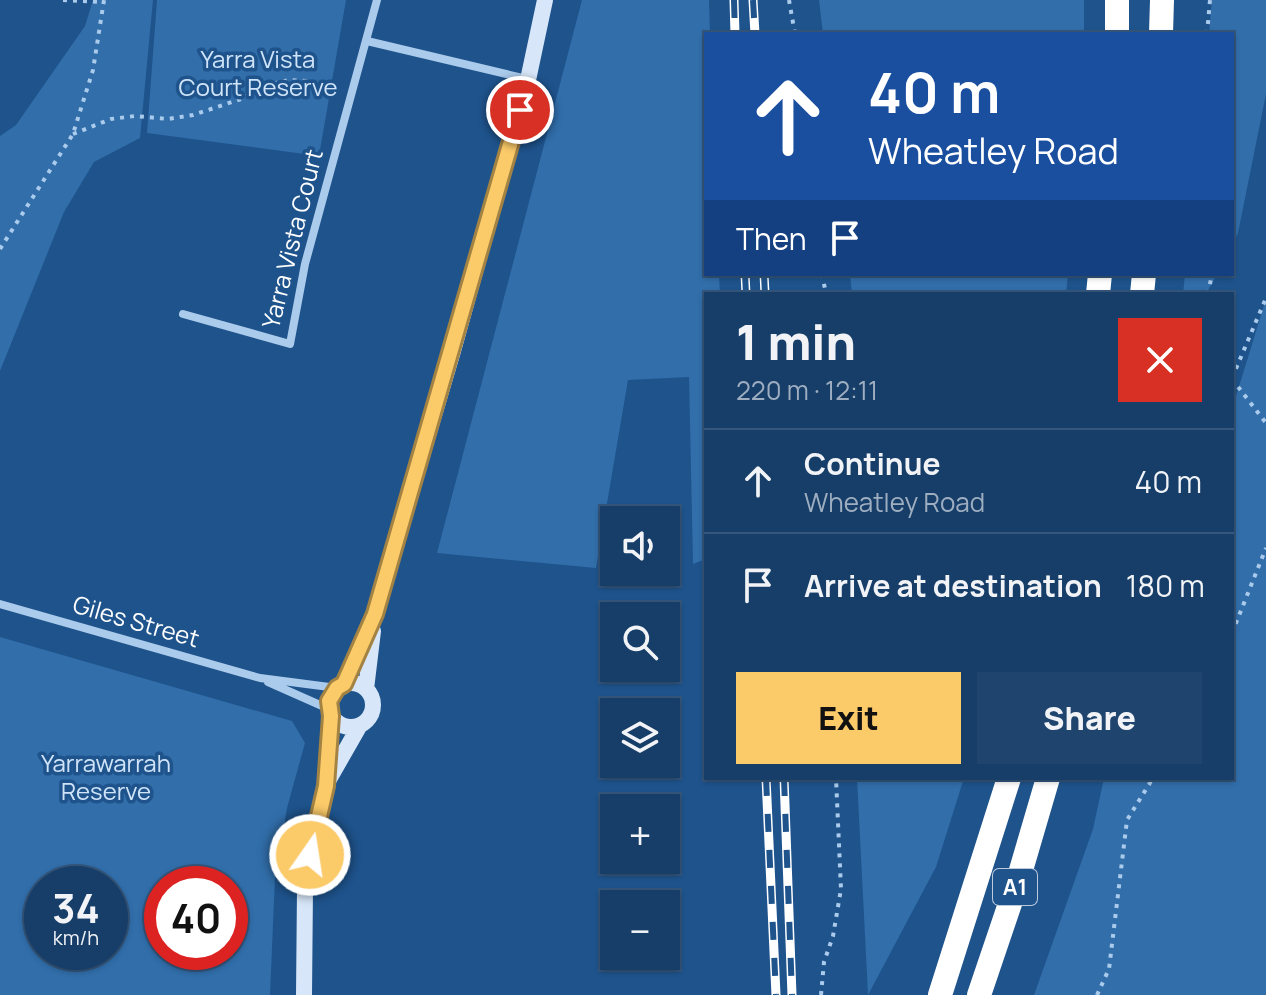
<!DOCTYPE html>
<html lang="en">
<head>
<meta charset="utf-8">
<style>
  :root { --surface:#163e69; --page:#1f456f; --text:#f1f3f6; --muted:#9eaec0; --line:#35577d; --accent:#fbca69 }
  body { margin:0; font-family:Manrope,sans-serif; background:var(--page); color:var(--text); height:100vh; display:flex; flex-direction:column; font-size:30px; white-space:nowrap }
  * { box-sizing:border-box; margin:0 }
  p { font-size:26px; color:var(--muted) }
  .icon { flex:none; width:44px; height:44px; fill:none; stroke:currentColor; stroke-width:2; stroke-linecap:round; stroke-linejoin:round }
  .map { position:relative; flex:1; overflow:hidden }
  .side { position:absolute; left:704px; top:292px; width:530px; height:488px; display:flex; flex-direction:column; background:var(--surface); border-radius:0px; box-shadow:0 2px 6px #0004,0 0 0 2px var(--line) }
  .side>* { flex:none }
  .hud { position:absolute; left:704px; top:32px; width:530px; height:244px; border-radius:0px; box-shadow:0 2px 6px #0004,0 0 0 2px var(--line); background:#1a4fa0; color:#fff; overflow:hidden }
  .buttons { position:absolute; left:600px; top:506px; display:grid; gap:16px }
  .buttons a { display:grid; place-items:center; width:80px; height:80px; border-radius:0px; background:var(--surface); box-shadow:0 2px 6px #0004,0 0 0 2px var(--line); font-size:40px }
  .speed { position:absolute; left:24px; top:866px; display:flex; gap:16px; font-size:40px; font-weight:700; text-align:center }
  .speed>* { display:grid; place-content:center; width:104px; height:104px; border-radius:50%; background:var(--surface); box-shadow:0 2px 6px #0004,0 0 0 2px var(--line); line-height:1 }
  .speed small { font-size:20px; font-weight:400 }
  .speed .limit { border:12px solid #d22; background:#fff; color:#111 }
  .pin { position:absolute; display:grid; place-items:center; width:68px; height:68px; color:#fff; margin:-34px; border:4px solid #fff; border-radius:50%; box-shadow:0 2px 8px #0007 }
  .me { position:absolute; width:88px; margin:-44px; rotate:13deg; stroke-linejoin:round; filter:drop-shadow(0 0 6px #0008) }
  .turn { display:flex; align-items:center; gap:28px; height:168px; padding:0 32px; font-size:36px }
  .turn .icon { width:104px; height:104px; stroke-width:2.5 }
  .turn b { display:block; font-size:56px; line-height:68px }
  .then { display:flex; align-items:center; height:76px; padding:0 32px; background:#0003; gap:16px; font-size:30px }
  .round { display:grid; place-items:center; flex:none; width:84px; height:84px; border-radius:0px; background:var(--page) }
  .headline { display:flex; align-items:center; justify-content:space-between; height:136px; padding:0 32px }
  h1 { font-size:48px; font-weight:800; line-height:60px }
  .action { display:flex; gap:16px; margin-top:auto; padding:16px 32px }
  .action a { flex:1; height:92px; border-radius:0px; background:var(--accent); color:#111; font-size:32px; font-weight:800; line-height:92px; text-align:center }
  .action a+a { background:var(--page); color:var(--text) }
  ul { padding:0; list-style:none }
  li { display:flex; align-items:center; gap:24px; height:104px; padding:0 32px; border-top:2px solid var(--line) }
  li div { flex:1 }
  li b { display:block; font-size:30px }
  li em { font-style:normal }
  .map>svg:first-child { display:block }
  .green { fill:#316eaa; fill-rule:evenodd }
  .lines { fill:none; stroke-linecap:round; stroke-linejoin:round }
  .path { stroke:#abcbec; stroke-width:4; stroke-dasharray:4 6; stroke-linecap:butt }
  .street { stroke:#abcbec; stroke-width:8 }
  .secondary { stroke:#d7e7f9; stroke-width:16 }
  .highway { stroke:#fff; stroke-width:24 }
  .rail-casing { stroke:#fff; stroke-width:9 }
  .rail { stroke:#1e538c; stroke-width:6; stroke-dasharray:18; stroke-linecap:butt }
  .route-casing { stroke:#a38344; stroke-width:20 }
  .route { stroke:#fbca69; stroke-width:14 }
  .labels { text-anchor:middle; stroke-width:7; stroke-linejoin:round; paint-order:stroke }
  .shield { fill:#1e538c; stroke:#bccbdc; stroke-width:2 }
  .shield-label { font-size:22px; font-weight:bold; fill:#fff }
  .park-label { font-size:24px; fill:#d0e4f9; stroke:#1e538c }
  .street-label { font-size:24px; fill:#fff; stroke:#1e538c }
</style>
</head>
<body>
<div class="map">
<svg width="1266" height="995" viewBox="0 0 1266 995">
  <rect width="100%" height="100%" fill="#1e538c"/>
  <path class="green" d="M93 0H153L140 138 94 162 64 212 0 371V136L16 125 85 26Z
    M157 0H346L319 156 147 133Z
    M582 0H709L710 34H706V274H719L720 294H706V559L693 564 689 377 628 380 596 568 437 553Z
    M819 0H1084V34H823Z
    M1212 0H1266V94L1238 233 1232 245V34H1209Z
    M850 274H1068L1066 294H852Z
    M1185 274H1217L1206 294H1183Z
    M1266 299V995H1034L1093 829 1104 778H1232V409Z
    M0 637 292 721 305 743 287 808 275 877 270 995H0ZM42 884H110V952H42ZM162 884H230V952H162Z
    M857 778H964L936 867 868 995Z"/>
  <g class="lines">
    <path class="path" d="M63 0 103 2
      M789 0 795 34
      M1207 34 1210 0
      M73 134 111 119 135 116 168 119 193 115 241 99 266 85 289 80 309 81 339 90
      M0 249 73 134 93 70 104 0
      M822 274 826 294
      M1208 294 1212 274
      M1232 378 1266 298
      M1232 379 1266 423
      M1232 633 1266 548
      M821 995 824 962 833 936 841 889 836 778
      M1097 995 1109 969 1127 820 1153 778"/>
    <path class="street" d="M367 41 527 79
      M183 314 290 344 305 264 377 0
      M0 604 260 678 337 688
      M268 682 329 709"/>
    <path class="secondary" d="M329 705a22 22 0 1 1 44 0a22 22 0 1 1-44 0Z
      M344 684 375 614 453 351 528 80 545 0
      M366 689 373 631
      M328 781 360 725
      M304 995 305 888 326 786 331 716"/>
    <path class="highway" d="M1117 34V0
      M1161 34 1162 0
      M1098 294 1100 274
      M1142 294 1144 274
      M940 995 1009 778
      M979 995 1019 877 1048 778"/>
    <g class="rail-casing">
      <path id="rail" d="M734 0 735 34
        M753 0 755 34
        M745 274 746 294
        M764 274 765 294
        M766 778 776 995
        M784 778 792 995"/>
    </g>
    <use href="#rail" class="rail"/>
  </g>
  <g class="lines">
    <g class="route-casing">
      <path id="route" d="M310 855 326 786 331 716 329 701 337 688 344 684 375 614 520 110"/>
    </g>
    <use href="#route" class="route"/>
  </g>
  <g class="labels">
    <rect class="shield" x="993" y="869" width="44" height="36" rx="6"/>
    <g class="shield-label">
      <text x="1015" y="895">A1</text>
    </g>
    <g class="park-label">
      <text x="258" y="68">Yarra Vista<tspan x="258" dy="28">Court Reserve</tspan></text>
      <text x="106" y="772">Yarrawarrah<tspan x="106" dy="28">Reserve</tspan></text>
    </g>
    <g class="street-label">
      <text transform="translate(293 239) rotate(-76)" y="8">Yarra Vista Court</text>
      <text transform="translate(136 622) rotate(16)" y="8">Giles Street</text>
    </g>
  </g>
</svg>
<div class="buttons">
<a><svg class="icon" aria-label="sound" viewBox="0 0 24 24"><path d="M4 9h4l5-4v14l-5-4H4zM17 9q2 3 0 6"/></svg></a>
<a><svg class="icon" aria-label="search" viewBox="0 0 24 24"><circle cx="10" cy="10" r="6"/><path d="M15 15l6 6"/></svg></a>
<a><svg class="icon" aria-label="layers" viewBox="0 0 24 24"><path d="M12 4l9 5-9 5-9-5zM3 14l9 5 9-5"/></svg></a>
<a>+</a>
<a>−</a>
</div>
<div class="speed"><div>34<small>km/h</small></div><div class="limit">40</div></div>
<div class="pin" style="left:520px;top:110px;background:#d93025"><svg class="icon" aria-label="arrive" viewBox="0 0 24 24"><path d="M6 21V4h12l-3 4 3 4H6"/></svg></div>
<svg class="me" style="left:310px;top:855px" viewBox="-20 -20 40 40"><circle r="17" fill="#fbca69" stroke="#fff" stroke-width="3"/><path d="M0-11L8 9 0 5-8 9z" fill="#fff"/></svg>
<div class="hud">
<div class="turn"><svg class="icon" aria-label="ahead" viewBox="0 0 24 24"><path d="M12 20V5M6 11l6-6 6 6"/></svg><div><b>40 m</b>Wheatley Road</div></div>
<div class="then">Then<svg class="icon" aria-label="arrive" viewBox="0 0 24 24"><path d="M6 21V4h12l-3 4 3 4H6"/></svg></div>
</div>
<section class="side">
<div class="headline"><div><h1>1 min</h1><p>220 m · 12:11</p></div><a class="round" style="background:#d93025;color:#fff"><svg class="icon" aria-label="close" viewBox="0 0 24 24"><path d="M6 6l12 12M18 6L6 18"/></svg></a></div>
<ul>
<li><svg class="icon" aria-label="ahead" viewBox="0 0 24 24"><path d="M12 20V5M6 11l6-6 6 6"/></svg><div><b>Continue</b><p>Wheatley Road</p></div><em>40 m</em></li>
<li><svg class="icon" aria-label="arrive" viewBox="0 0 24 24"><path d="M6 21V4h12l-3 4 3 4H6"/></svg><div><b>Arrive at destination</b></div><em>180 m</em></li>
</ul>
<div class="action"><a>Exit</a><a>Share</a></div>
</section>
</div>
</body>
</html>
